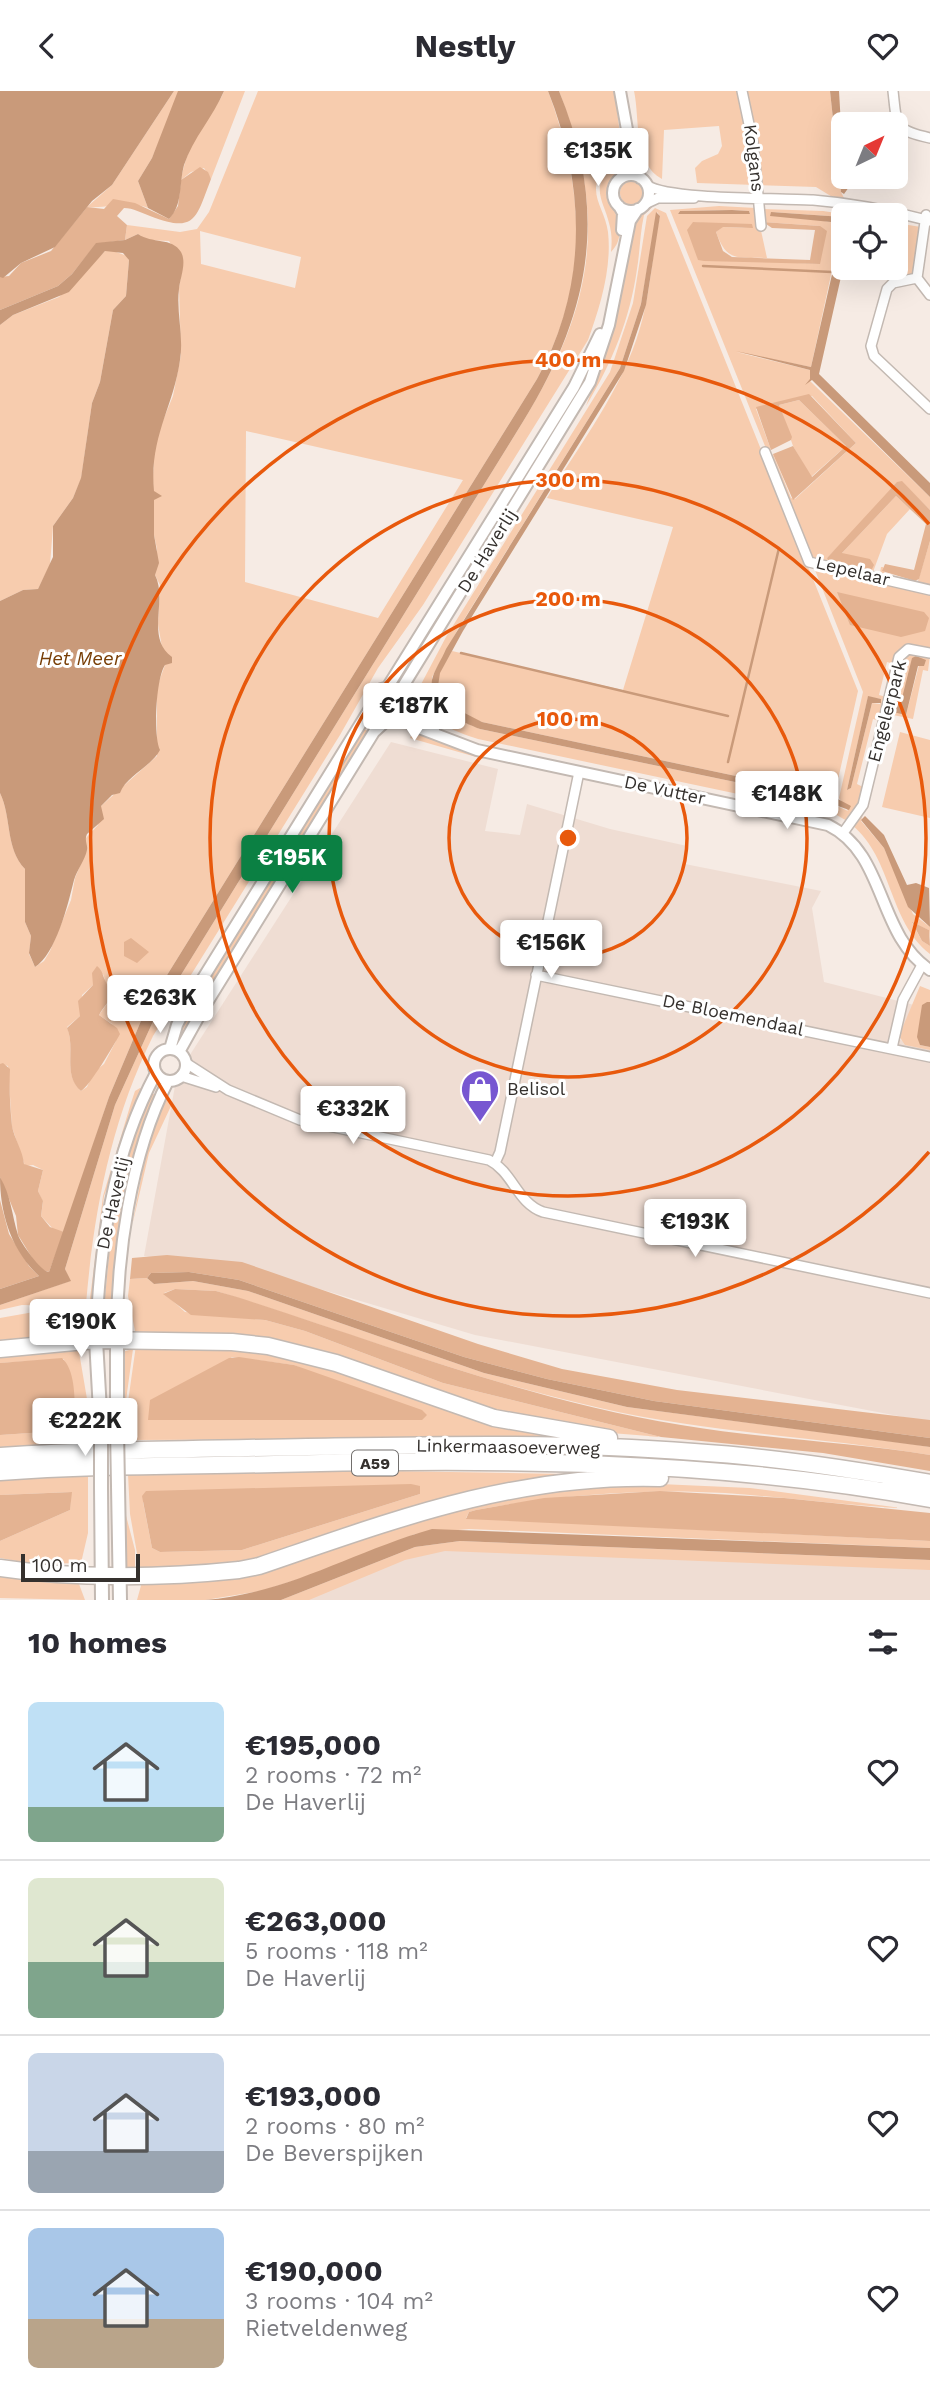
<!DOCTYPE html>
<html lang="en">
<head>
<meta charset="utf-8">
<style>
  body { margin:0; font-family:"Work Sans",sans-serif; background:#f2f2f3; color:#2b2b33; height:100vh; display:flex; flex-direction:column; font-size:26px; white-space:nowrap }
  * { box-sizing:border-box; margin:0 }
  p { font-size:23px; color:#7c7c81 }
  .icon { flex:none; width:38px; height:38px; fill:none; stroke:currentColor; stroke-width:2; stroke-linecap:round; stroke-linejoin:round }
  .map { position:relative; height:1509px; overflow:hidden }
  .sheet { display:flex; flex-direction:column; background:#fff; flex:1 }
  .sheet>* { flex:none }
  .needle { width:46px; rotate:43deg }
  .buttons { position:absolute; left:831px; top:21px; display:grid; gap:14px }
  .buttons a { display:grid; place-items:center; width:77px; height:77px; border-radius:10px; background:#fff; box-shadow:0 7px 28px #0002; font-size:35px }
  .scale { position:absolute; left:21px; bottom:18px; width:119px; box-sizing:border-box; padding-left:7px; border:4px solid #35312e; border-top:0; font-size:19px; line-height:24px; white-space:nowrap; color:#35312e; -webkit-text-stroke:5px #fff; paint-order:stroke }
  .price { position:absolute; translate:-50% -60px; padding:0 16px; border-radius:7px; background:#fff; color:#222; font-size:23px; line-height:46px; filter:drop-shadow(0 2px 4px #0008) }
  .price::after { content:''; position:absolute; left:50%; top:42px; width:21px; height:16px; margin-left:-10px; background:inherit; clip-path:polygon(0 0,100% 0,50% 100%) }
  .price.on { background:#0b8043; color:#fff }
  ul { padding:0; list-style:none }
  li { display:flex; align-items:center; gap:21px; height:175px; padding:0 28px }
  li+li { border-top:2px solid #e1e1e2 }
  li span { display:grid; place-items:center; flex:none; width:196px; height:140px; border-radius:10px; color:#555 }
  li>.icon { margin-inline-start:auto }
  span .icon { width:84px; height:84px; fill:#fffc; stroke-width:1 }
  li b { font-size:30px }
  h2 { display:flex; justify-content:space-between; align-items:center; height:84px; padding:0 28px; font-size:30px }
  header { display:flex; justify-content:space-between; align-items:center; height:91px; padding:0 28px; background:#fff; font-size:32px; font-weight:700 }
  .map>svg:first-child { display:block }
</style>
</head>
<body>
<header><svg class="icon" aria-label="back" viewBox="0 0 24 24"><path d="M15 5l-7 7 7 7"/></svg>Nestly<svg class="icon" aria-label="heart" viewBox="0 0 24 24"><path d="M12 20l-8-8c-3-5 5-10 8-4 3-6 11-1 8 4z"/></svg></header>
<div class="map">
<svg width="930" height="1509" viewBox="0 0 930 1509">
  <rect width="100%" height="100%" fill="#f6ebe4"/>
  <path fill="#efddd3" d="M391,651L498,678L485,740L520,744L527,713L610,738L687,755L685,773L821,800L812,817L824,891L914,914L898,948L930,959V1331L475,1244L239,1174L144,1165L177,984Z
    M437,1455L930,1474V1509H296Z"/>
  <path fill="#f7ccae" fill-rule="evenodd" d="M174,0H178L179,4L152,67L138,90L148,117C128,109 108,118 87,116L112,94Z
    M224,0H245L211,88L204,77L191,81L181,89C184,70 192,50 202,34C209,22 219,14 224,0Z
    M258,0H548C585,100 590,192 537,288L146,918L109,1006L64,1141L55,1140L41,1125L43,1111L38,1100L43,1079L33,1074L25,1075L12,1036L8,975L0,973V702C12,727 5,756 25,778V831L31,845L29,863L35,876L44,870L50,860L71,809L75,787L87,758L85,748L98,734L101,715L157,665V596L165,574L158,533L160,494L155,484L157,458L154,444L153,385L155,349L173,305L181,264L179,197L183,173L169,150L146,149L138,143L125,149L127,134L180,141L197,138L209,121ZM200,140L301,166L295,197L201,173ZM246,340L463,389L378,527L245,491ZM103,883L111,907L99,924L112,933L116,950L104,973L93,982L87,996L81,1000C62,982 76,958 67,936L80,925L82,904L93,894L94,887Z
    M559,0H615L623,71L603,79C586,103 605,117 608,141C612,177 600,216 588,249L423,514L378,577L340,644L153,945C111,1030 94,1119 86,1213L84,1216L22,1214L0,1219V1214L70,1190L65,1178L115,1014L155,926L524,329C594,214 608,127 559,0Z
    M634,0H830L841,101L845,109L834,107L816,96L697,92L695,77L702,70L718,63L722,55L719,35L664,39L662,88C633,73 640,27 634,0Z
    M623,74L610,100C611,120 630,142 611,161C612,151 612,142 609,132C604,111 591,98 609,78Z
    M620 102a12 12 0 1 1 24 0a12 12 0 1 1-24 0Z
    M659,110L644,124C640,142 640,160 637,178C630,228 612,272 586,315L597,285L632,130Z
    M719,115L756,117L767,167C738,166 727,172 716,141L722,136L752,137L693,131L698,168L820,173V135L763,131L762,118L823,120L850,124L843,126L771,121L842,133L811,276L736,261L810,279V290L930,406V419L902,391L827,467L828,470L869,480L841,463L896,405L910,418L887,443L873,481L815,469L810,465L771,366L773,363L791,407L795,408L856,352L812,305L756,318L771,359L767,360L670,119ZM732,119L749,120L750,123H678L680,120Z
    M655,117L666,122L858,600L834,706L482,631C466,626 437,612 437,591C438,581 447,569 452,560L623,599L673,436L547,407C580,353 622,299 640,237C651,200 652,162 660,125L657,121L641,213L620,277L458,538L432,586V594L457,628L480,638L822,709L833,713L828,722L478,648C455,641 420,627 418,599L446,546L610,281L633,212L647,125Z
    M896,132L921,136L912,183L895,189L844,177H896Z
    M111,159L127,165L129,169L126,205L113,219L100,291L92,312L81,388L73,407L53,435L50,474L38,498L23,499L0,510V234L13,224L59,206L105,160Z
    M579,295L581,296L404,586L399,582Z
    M799,309L846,355L811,386L793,355L779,314Z
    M930,450V496L880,482L881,476H883L885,483L918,490Z
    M813,474L930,501V558L908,554L897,562L894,573L887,571L879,604L886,606L880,630L873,628L857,693L863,696L859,713L847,730L835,723L837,715L848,720L839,707L863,601ZM868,606L881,608L880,613L872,612L851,697L847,699Z
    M909,561L930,564L928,580L923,579L913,628L888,623L892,607L899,609L907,576L900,574ZM916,565L919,574L906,624L896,612H901Z
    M363,637L369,641L205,903L180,954L177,955L175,952L186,919Z
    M414,638L482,665L483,668L410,647Z
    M900,641L930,649V727L882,716Z
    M863,723L861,730L884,757L913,823L930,836V846L929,839L912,832L922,850L930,855V863C888,830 893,768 852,734Z
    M920,895L930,899V911H927L920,954L930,956V959L905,954L899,945Z
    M140,997L145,999L104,1105L91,1215H89L103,1105L131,1012L135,1000Z
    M149,1001L158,1005L150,1021L113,1216H104L111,1143L128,1056Z
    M162,1006L170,1011L171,1015L149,1062L132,1135L142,1082L140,1075Z
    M147,1187L154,1193L193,1190L248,1200L484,1282L627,1316L911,1353L930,1356V1364C820,1346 709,1342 600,1317C469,1288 344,1240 216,1200L175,1198L164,1202L185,1221L265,1229L305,1240L443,1292L661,1346L611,1342L489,1319L288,1251L234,1243H145L135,1240L128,1205L130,1188Z
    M45,1219L82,1221L78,1242L0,1249V1227Z
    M136,1254L245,1255L589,1347L128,1349V1311ZM232,1266L294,1274L422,1329H148Z
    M78,1255L87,1308L88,1351L0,1356V1344L74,1339L64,1268L0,1272V1260Z
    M133,1258L124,1324H122V1261Z
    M331,1379L622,1384L576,1387L254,1473L140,1479L130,1423L128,1383ZM420,1403L242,1459L160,1461L152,1457L143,1411Z
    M88,1384V1442L81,1472L33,1473L0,1467V1450L70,1419L71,1401L0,1404V1389Z
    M637,1392L750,1397L901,1417C842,1414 784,1406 725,1402C642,1397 558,1404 476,1419L469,1421L466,1427L930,1450V1457L469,1438L415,1443L327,1479L261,1500L205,1509H137L142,1491L216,1489L442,1419L542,1400Z
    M123,1413L135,1459V1480L124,1478Z
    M460,1450L930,1469V1479L445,1460L405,1469L309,1509H281L415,1456Z
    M0,1486L79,1493L85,1509L0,1507Z"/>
  <path fill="#e4b392" d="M200,76L208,81L211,88C196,127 196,143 150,125C142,122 133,117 124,117L117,125L127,134L125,149L96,153L72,183L58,195L0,219V186L9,185L21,172L51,160L87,116L104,118L113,108L135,112L169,128L178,115L181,89Z
    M693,131L752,133L753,137L723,136L716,141L723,160L732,166L810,169L815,139L772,137L763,131L820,135L827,140L820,173L704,170L698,169L687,139Z
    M809,303L856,352L793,409L773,363L793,355L812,386L846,355L799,309L779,314L792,346L791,349L771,359L756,316Z
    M902,390L930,419V450L919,488L915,490L882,480L885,473L914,479L926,433L896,405L842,462L870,468L874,474L871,480L828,470L827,467L897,391Z
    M837,501L924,521L929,527L925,540L901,546L850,534Z
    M912,831L929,839L930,855L922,850Z
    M131,847L149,861L137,872L124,865V851Z
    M97,875C103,880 102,883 105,889C116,911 108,907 99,924L117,937L120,943C114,954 89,996 81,1000C62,984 76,957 67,937L80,925L78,910L93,894L92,882Z
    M3,972L10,978C9,997 10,1015 12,1035C14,1047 23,1060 24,1073L43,1079L38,1100L43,1110L41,1125L50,1136L64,1141L49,1181L39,1178L18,1144L16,1125L0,1086V973Z
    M0,1109L9,1143L29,1175L39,1185L0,1198Z
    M167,1164L242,1171L478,1253L562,1278L677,1299L930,1329V1347L654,1310L547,1288L464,1266L239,1189L189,1181L151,1182L147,1187L130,1188L132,1167Z
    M175,1198L216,1200L237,1206C384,1253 528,1309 681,1334C764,1348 848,1351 930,1364V1380L823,1362L661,1346L443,1292L305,1240L265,1229L191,1224L163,1203Z
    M239,1266L294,1274L422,1319L427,1324L422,1329H148L150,1309L229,1267Z
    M62,1267C78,1282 74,1318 75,1339L0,1344V1272Z
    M411,1393L420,1395V1403L242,1459L160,1461L152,1457L142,1405L146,1400Z
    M660,1400L784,1407L930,1422V1450L466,1428L469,1421L476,1419L544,1407Z
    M72,1401L70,1419L0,1450V1404Z"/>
  <path fill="#c99a7a" d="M0,0H174L112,94L92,110L55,156L21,172L3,187L0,186Z
    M178,0H224C213,26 193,47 184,74C179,92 183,114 169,128L148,117L138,90L152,67Z
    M548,0H559C609,121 591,220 524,329L155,926L115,1014L65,1178L71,1190L0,1214V1198L39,1185C11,1159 0,1122 0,1086C11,1104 12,1125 18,1144C21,1152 41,1181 49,1181L109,1006L146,918L537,288C588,196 586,96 548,0Z
    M830,0H839L844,86H848L849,96L844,103L841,101Z
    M732,119L749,120L750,123H678L680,120Z
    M656,121L660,125L646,214L624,280L463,540L440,582L438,595L451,615L482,631L834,706L851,715L849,719L822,709L480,638C461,631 428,615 432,589C434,579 442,568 446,558L620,277L641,213Z
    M771,121L843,126V177L819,283L930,392V406L812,289L805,294L758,310L805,294L810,288V279L736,260L811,276L843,135L841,132L770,125Z
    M138,143C152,153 172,146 181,161C187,172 180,187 179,198C176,221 184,245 180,269C173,318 149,346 154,400L162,405L154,409V444L159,472L155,484C168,509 145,547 172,566V572L165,574C156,587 153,645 160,659C150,677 126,685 120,702L112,704L101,715L104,728L87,743C84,750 88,753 87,759C85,769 77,779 74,789C68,813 56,863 35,876L29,862L31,845L25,831V778C5,757 12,727 0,702V510L23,499L38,498L53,466V435L73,407L81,387L92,312L100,291L113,219L126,205L129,169L123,162L105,160L69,201L13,224L0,234V219L58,195L72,183L96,152L125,149Z
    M916,565L926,569L924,575H918L906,624L893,621L895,612L901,611L912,567Z
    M868,605L881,608V612H872L851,697L847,699Z
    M865,725L884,744L907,794L916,792L929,797L930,836L908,816L884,757L861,729Z
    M927,911H930V956L920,954L917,946L922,914Z
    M189,1181L239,1189L464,1266L547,1288L654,1310L930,1347V1356L627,1316L484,1282L248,1200L193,1190L154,1193L147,1187L151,1182Z
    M432,1438L930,1457V1469L460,1450L415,1456L281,1509H205C287,1503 354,1460 432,1438Z"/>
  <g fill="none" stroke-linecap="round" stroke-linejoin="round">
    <path stroke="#c99a7a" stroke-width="2.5" d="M703,175L832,181
      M461,562L728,625
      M728,671L779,457"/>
    <g stroke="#c3b9b2" stroke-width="12">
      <path id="minor" d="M742,0L753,52L761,135
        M893,0C897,35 894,39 930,47
        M647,94C667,109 781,107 813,109C851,112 893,120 930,130
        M645,113L658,107H694
        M926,124L917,187L930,204
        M917,187L893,192L887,198L871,255L874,265L930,318
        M765,361L809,471L930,499
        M843,742L863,714L899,566L908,558L930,562
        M536,884L930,966
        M892,957L903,909L922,874
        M186,972L228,999L300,1029L489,1069C513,1081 517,1112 543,1121L930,1202
        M181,985L216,996
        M495,1072L500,1061L579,681"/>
    </g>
    <g stroke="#c3b9b2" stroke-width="14">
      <path id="tertiary" d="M620,0L634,77L640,87
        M613 102a18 18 0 1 1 36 0a18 18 0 1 1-36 0Z
        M621,87L626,78L623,48
        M619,115L623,122L622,139
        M387,597L574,296L600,243
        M371 613a16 16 0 1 1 32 0a16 16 0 1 1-32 0Z
        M400,605L402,597L590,291L609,234L630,130L638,118
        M402,616L434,639
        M397,624L414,635L477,659L828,734C887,763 876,843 930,879
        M170,958L177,934L192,905L371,616
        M154 974a16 16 0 1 1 32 0a16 16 0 1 1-32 0Z
        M179,961L203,918L374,641L388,628
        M96,1249C99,1157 112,1064 156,982
        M117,1251C116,1168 130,1064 168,990"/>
    </g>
    <g stroke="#c3b9b2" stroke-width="16">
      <path id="secondary" d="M96,1249L101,1338
        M117,1251V1338
        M118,1395L120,1509
        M101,1396L102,1509"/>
    </g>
    <g stroke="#c3b9b2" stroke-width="19">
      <path id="motorway" d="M0,1258L96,1249L232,1251L268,1255L336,1272L494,1327L609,1347
        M0,1365C102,1358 205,1358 307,1356C436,1354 565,1351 694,1361C773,1366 852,1378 930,1392
        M0,1381C91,1374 184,1375 275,1373C493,1368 715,1368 930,1408
        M0,1477C74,1488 164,1487 239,1479L259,1475C394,1429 514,1383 660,1387"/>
    </g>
    <use href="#minor" stroke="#fff" stroke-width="9"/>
    <use href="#tertiary" stroke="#fff" stroke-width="10"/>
    <use href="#secondary" stroke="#fff" stroke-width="12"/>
    <use href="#motorway" stroke="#fff" stroke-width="16"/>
    <g stroke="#c3b9b2" stroke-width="16" stroke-linecap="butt">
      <path id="secondary-bridge" d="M101,1338V1396
        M117,1338L118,1395"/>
    </g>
    <use href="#secondary-bridge" stroke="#fff" stroke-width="12"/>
  </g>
  <g fill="none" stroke="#e8590c" stroke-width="3.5">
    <circle cx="568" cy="747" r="119"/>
    <circle cx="568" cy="747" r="239"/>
    <circle cx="568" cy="747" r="358"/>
    <path d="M929 1061A478 478 0 1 1 929 433"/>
  </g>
  <defs>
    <g id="shop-pin" transform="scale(2.0125)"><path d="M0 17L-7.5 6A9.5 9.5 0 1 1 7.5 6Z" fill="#7757d1" stroke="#fff"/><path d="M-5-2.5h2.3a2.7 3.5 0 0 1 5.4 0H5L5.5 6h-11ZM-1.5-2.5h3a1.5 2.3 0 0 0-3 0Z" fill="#fff"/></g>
  </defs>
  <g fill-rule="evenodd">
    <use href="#shop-pin" x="480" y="998"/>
  </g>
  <g text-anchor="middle" stroke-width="6" stroke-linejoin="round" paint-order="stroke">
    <rect fill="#fff" stroke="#726f6d" stroke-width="2" x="352" y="1359.5" width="46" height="25" rx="5"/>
    <g font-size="16" font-weight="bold" fill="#35312e">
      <text x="375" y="1378">A59</text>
    </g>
    <g font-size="18" fill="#35312e" stroke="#fff">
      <text transform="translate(754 67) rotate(83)" y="6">Kolgans</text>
      <text transform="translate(487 460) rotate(-58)" y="6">De Haverlij</text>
      <text transform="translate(853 480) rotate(14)" y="6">Lepelaar</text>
      <text transform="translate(887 620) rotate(-75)" y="6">Engelerpark</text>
      <text transform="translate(665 699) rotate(12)" y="6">De Vutter</text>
      <text transform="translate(733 924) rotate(12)" y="6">De Bloemendaal</text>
      <text transform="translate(113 1112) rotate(-77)" y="6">De Haverlij</text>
      <text transform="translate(508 1356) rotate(1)" y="6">Linkermaasoeverweg</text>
    </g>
    <g font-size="18" fill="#35312e" stroke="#fff" text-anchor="start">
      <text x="507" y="1004">Belisol</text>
    </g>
    <g font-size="19" font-style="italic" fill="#783e06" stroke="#fff">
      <text x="80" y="574">Het Meer</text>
    </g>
  </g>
  <circle cx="568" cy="747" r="10" fill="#e8590c" stroke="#fff" stroke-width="3.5"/>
  <g font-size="21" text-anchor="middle" font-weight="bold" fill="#e8590c" stroke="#fff" stroke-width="6" stroke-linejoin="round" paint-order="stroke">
    <text x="568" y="276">400 m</text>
    <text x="568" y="396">300 m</text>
    <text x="568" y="515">200 m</text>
    <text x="568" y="635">100 m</text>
  </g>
</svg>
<div class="buttons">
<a><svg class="needle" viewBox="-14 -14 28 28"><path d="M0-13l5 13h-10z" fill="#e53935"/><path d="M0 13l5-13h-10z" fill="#7c7c81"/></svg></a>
<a><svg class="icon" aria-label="locate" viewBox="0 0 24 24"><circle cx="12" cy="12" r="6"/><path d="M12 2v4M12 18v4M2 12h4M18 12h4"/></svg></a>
</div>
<div class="scale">100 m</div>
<b class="price" style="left:598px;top:97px">€135K</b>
<b class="price" style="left:414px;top:652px">€187K</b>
<b class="price" style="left:787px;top:740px">€148K</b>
<b class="price on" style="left:292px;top:804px">€195K</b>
<b class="price" style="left:551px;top:889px">€156K</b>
<b class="price" style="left:160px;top:944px">€263K</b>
<b class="price" style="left:353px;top:1055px">€332K</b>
<b class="price" style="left:695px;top:1168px">€193K</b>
<b class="price" style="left:81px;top:1268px">€190K</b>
<b class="price" style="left:85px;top:1367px">€222K</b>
</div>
<section class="sheet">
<h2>10 homes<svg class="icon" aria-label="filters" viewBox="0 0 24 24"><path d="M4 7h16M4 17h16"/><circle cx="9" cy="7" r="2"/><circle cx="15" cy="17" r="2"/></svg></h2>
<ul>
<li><span style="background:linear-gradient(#bfe0f5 75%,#7fa58c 0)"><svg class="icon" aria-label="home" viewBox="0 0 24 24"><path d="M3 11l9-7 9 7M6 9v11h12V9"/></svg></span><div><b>€195,000</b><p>2 rooms · 72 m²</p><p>De Haverlij</p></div><svg class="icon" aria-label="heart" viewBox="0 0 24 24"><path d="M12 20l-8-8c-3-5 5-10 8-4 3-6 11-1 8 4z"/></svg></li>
<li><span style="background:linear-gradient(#dfe7d0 60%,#7fa58c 0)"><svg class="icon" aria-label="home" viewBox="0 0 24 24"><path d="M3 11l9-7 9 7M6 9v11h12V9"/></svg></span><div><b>€263,000</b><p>5 rooms · 118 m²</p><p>De Haverlij</p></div><svg class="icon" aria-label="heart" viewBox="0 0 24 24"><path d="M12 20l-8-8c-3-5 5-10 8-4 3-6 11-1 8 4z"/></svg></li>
<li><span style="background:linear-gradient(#c9d6e8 70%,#9aa5b1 0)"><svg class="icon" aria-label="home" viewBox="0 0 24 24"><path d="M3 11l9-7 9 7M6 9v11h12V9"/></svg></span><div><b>€193,000</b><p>2 rooms · 80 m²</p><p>De Beverspijken</p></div><svg class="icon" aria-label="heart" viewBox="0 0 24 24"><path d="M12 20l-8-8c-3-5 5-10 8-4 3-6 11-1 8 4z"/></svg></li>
<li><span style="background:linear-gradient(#a9c7e8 65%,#b9a48a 0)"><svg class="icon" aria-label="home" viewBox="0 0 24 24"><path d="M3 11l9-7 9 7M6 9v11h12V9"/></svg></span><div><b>€190,000</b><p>3 rooms · 104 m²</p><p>Rietveldenweg</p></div><svg class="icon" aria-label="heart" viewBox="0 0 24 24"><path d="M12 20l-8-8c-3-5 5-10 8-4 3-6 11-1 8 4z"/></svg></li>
</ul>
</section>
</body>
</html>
